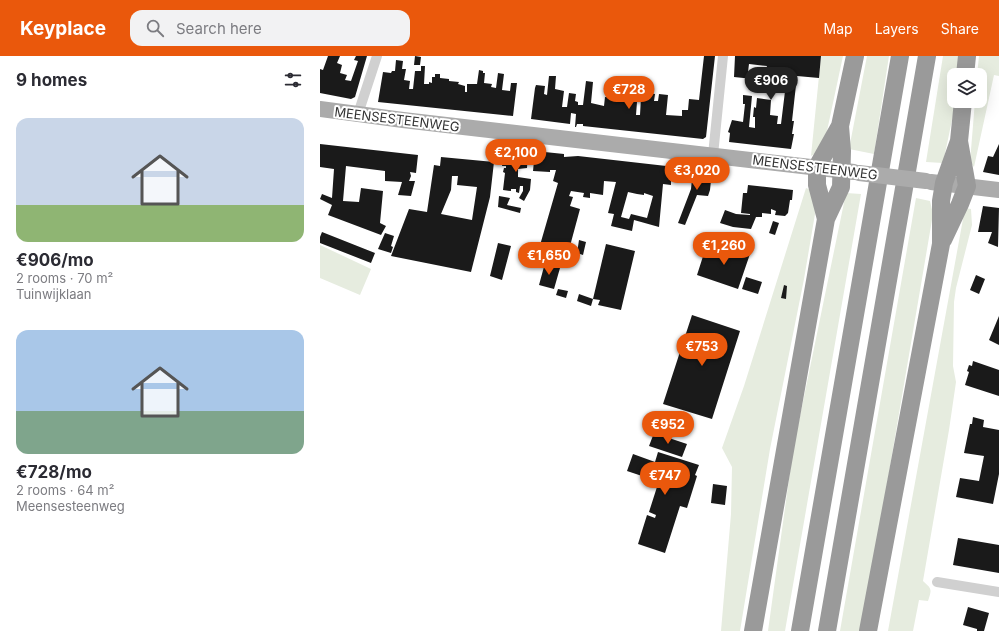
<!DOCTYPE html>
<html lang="en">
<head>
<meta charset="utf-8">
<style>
  body { margin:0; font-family:Inter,sans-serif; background:#f2f2f3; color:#2b2b33; height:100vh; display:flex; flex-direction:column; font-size:15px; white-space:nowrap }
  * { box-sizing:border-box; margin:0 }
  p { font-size:13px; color:#7c7c81 }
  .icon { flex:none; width:22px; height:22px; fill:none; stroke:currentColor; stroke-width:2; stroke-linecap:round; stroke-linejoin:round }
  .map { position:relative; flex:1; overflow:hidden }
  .details { display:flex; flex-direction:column; background:#fff; width:320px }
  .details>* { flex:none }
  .fabs { position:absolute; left:627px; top:12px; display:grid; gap:8px }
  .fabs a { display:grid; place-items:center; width:40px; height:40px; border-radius:8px; background:#fff; box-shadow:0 4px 16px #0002; font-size:20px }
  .price { position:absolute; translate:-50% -34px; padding:0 9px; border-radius:14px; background:#ea580c; color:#fff; font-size:13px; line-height:26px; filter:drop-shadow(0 1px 2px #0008) }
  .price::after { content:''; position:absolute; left:50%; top:24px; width:12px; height:9px; margin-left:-6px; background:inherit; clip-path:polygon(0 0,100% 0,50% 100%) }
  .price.current { background:#222; color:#fff }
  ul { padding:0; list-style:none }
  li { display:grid; align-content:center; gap:8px; height:212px; padding:0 16px }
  li span { display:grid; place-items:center; height:124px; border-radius:12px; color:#555 }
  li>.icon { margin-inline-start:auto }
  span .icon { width:72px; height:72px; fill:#fffc; stroke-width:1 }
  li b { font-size:17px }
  h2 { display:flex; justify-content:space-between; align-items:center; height:48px; padding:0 16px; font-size:17px }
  header { display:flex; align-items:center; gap:24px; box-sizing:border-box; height:56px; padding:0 20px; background:#ea580c; color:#fff }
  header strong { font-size:19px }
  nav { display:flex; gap:22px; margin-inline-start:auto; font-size:14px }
  .search { width:280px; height:36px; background:#f2f2f3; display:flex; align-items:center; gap:10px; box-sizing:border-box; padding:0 14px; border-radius:12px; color:#7c7c81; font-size:15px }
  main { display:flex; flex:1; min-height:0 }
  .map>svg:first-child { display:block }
</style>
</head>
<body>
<header>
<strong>Keyplace</strong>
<div class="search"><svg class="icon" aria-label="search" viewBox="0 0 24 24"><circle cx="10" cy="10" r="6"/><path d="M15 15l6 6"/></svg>Search here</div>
<nav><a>Map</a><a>Layers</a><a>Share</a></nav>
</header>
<main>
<section class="details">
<h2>9 homes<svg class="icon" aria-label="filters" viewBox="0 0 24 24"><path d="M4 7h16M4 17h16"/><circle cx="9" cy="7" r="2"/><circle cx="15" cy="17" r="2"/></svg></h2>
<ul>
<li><span style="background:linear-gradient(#c9d6e8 70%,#8fb573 0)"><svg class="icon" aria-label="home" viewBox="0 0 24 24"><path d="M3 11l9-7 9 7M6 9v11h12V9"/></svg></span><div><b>€906/mo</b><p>2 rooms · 70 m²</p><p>Tuinwijklaan</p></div></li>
<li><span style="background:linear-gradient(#a9c7e8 65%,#7fa58c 0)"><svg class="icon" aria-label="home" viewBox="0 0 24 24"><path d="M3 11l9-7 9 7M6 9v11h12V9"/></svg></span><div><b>€728/mo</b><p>2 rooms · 64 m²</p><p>Meensesteenweg</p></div></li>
</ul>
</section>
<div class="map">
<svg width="679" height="575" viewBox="0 0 679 575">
  <rect width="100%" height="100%" fill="#fff"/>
  <path fill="#e6ecdf" d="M501,0H523L504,89L498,96L491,100Z
    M547,0H569L554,98L529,93Z
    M623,0H640L638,19H634V45H636L623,107L606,106Z
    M659,0H679V20L674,19L654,111L650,106L655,45H660V19H657Z
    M486,132L491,134L494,139L495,158L484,223L450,393L420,575H401L411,458L412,411L402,392L424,330Z
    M526,137L541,138L465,575H448L473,394Z
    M596,142L610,145L613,158L542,575H520Z
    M645,152L651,153L652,169L636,232L634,246L633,310L636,326L629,374L603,525C612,533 612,533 608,545L599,544L593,575H568Z
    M0,189L51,213L40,239L0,222Z"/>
  <path fill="#1a1a1a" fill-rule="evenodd" d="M8,0H20L17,7L22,9L20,17L27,19L25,24L31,25L38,5L34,4L36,0H47L35,41L31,43L0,37V13L3,14Z
    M95,0L101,1L100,9H94Z
    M384,0H395L386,81L383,83L263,70V68H257L256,71H255L256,58L251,57L250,68L211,63L215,32L216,29L225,30L224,38L227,39L229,20H236L235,33L244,35L242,51H247L249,37L256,38L255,45L258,46V49H263L266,25L273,26L271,47L284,50L285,41L294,42V44L300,45L301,43H306L308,26H313L311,45L317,46L316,59H320L321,41L328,42V37L335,38L334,45H338L339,38L348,39L346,59L362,60V54H368L369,43L379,44Z
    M415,0H501L499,22L477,20L472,65H474L472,78H474L471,93L409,86L410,77L408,76L412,64L423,66L425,48H423V39L432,40L429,71L435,72V61H433L434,51L436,52L437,42L451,44L450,59L458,60L457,68H461L467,19V16L446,13L447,10L429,8L428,16H434L433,23L414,21Z
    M76,4L83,5L82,13H86L84,24L90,25L89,33H93L95,15H101V10H105L104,28H109V26L112,27V21H115V18H120V22L129,23V25L139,26L138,28L145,30V36H147V28H157L159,14L163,15V17H165L164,27L172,28L171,31L176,32L178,17L184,18L182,34L190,35L191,27H197L193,60L58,46L63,16L71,17L72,15H75Z
    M449,16L464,17L463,24L448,22Z
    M296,25L306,26L305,32L295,31Z
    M0,88L98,99L96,117L90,116L91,120L89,125H95L91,140L78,139L82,126L65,125V115L26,110L23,145L39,146L41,132L63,135L60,167L66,170L61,179L8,159L12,149L0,143L2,138L12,142L14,113L0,111Z
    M679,88V119L663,116L668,100L673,101Z
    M196,93L208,94L207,112L198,113V121L211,123L210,134L204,145L199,142L203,135V130H200L199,137L196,136V133H191V135L183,134L185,117L183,116L184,112H186V110H182L184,98L195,99Z
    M215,95L244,98V101L258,100L364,112L362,124L351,123V129L343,128L339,171L314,164L312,175L291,170L294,158L288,157L296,126L284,125L283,139L270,137V142L263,141L264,137L251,135L249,140L253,141L250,150L260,153L250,190L237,187L234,197L236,198L233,208L216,203L238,127L233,125L236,114H230V116L213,115ZM308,136L317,138L324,139V137L333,140L327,162L311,158L309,163L301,161Z
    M121,101L174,106L170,141L151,216L71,200L89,153L107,156L114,109L120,110ZM132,120H138L137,129L157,131L152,164L121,158L131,134Z
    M373,113L392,115L390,134L388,140L377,139L365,169L358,167L371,133Z
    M428,129L473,134L472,144H470L468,157L465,160L455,159L456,155L451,153V158L442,157V161H436L431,173L413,171L400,167L405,154L416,158L430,159V158L421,157L423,137H427Z
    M179,140L190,142L187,149L201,152L200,157L178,151Z
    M663,150L679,152L678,191L668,187L672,176H658Z
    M453,165L459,167L455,179L449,177Z
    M2,176L55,197L51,207L0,187V181Z
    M65,177L74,180L71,190L73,191L71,197L58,193Z
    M259,184L266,186L263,199L257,197Z
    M178,187L191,190L182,224L170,220Z
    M286,188L315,195L301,254L278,249L280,244L273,243Z
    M386,191L402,197L404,192L431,195L418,233L377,219Z
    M225,207L240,212L234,233L219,229Z
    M656,219L665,223L659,238L650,234Z
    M426,221L442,226L438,238L422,233Z
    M464,229L467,230L466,243L461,242Z
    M238,233L248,235L246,242L236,239Z
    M259,238L273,243L271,250L257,245Z
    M372,259L420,275L392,363L343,348Z
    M679,260V289L669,284Z
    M653,305L679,314V340L645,329L649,316L647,315L649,309L652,310Z
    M653,361L664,364L663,371L679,374V418L673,448L636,441L640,422L659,425L664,400L644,397L650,368H652Z
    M334,377L367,388L362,401L329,390Z
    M338,396L379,409L375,419L377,420L367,452L360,450L345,497L318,488L327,459L335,462L336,459L329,456L344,409L336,407L331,423L307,415L313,398L335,406Z
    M393,428L407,430L405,449L391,447Z
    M638,482L679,489V517L633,509Z
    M648,551L669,557L664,575H657V573L643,569Z"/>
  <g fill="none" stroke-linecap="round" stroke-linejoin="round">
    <path stroke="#d0d0d0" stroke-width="10" d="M38,58L57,0
      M393,99L403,0
      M617,526L679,536"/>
    <path stroke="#ababab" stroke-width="16" d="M0,53L83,64L534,116
      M611,126L679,134"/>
    <path stroke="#9a9a9a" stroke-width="18" d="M645,19L647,0
      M506,163L497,129V111L520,70L535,0
      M623,184L640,148L647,130L639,85L643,45
      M433,575L506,163L521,131L522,95L520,70
      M480,575L580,0
      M507,575L607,0
      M548,575L621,188V145L624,127L639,85"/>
    <path stroke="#ababab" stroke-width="16" d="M539,117L606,125"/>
  </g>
  <g text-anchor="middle" stroke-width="4" stroke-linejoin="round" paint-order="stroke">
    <g font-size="13" fill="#333" stroke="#fff">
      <text transform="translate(77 63) rotate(7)" y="5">MEENSESTEENWEG</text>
      <text transform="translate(495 111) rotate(7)" y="5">MEENSESTEENWEG</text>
    </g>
  </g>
</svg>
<div class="fabs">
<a><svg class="icon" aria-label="layers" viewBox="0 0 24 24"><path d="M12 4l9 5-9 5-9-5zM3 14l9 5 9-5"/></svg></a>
</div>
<b class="price current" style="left:451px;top:45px">€906</b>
<b class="price" style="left:309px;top:54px">€728</b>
<b class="price" style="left:196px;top:117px">€2,100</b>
<b class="price" style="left:377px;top:135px">€3,020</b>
<b class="price" style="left:404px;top:210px">€1,260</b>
<b class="price" style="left:229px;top:220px">€1,650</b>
<b class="price" style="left:382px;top:311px">€753</b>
<b class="price" style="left:348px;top:389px">€952</b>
<b class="price" style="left:345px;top:440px">€747</b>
</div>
</main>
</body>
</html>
